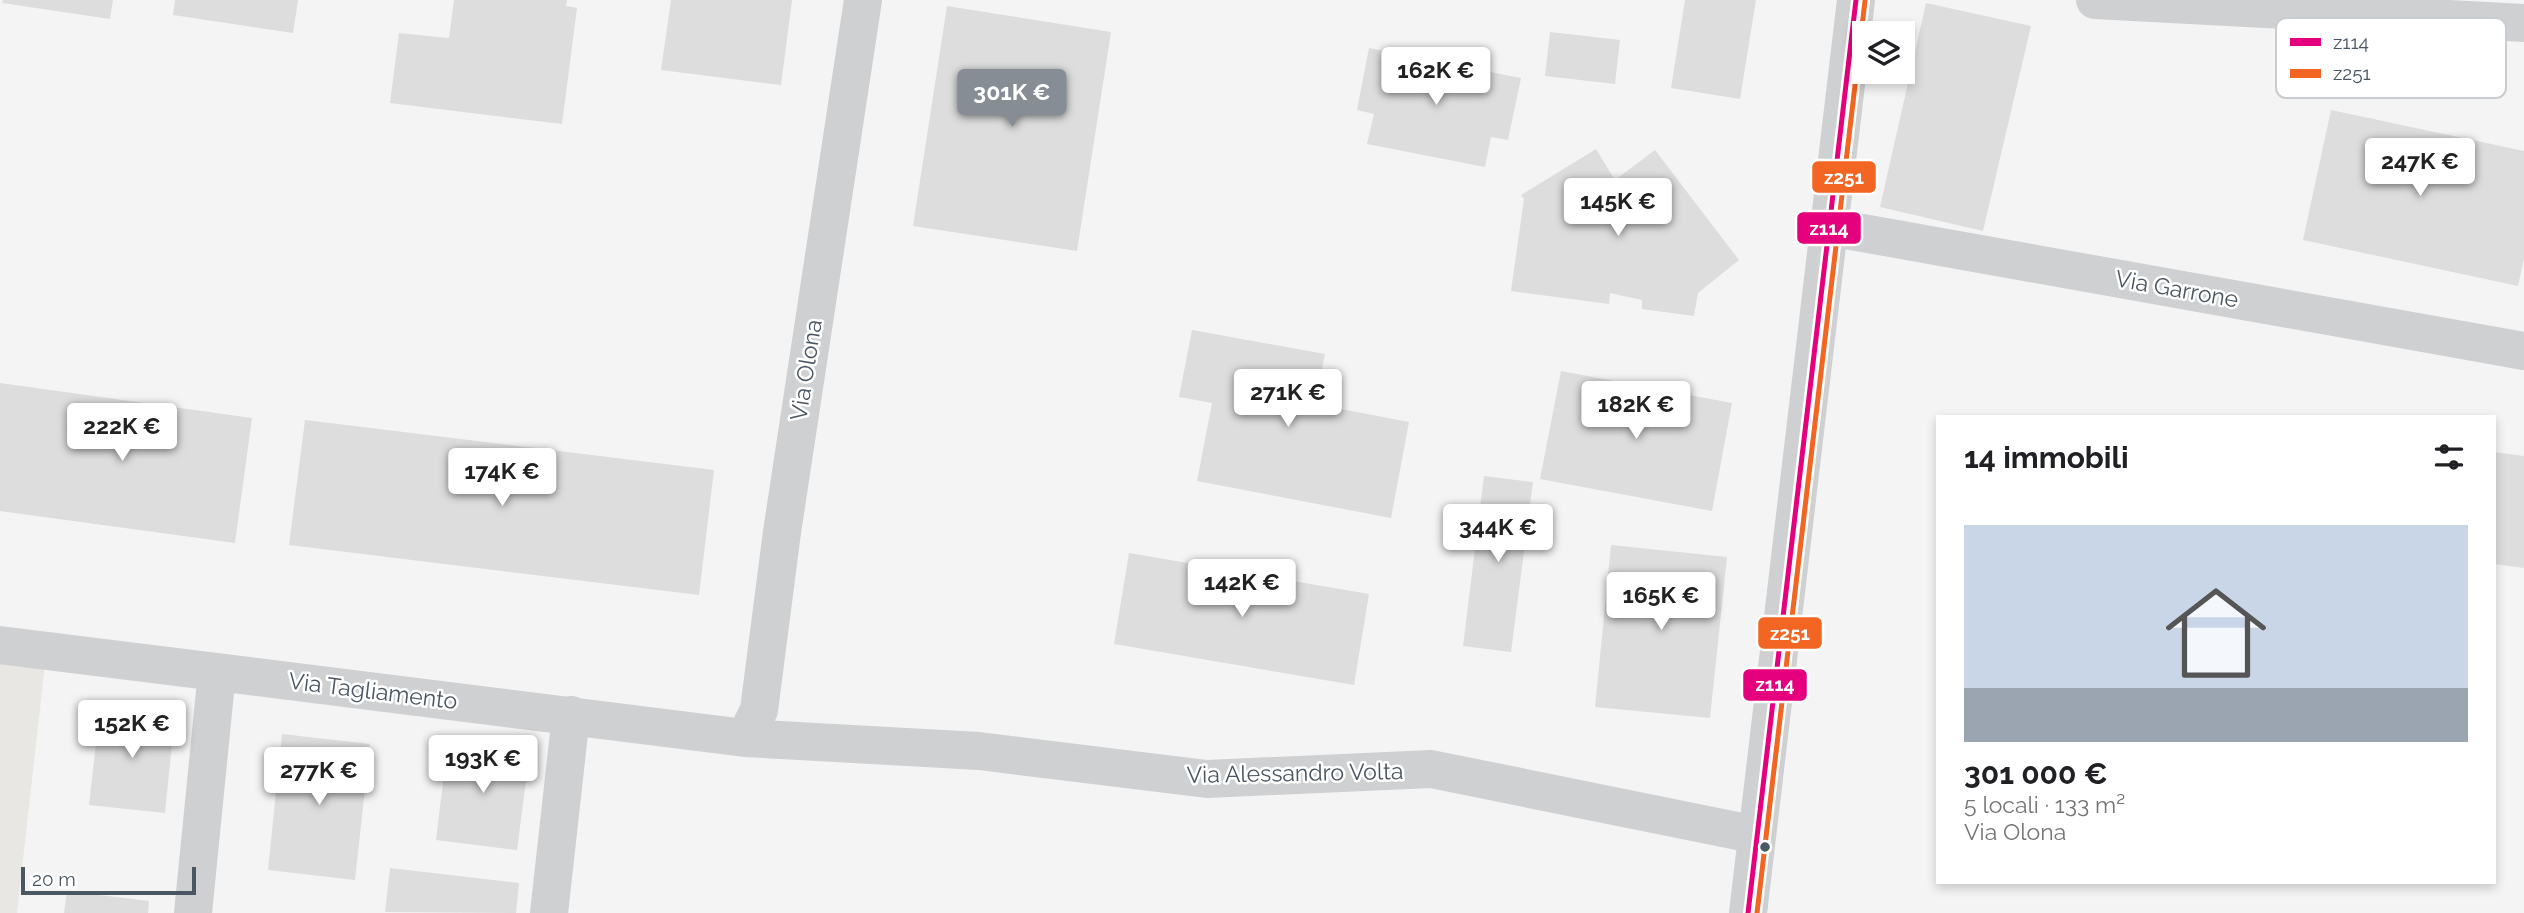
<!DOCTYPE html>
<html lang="it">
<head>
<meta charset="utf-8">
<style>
  body { margin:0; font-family:Raleway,sans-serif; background:#f2f2f2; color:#202124; height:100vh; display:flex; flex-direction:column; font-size:26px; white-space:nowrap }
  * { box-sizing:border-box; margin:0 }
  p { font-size:23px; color:#757577 }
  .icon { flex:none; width:38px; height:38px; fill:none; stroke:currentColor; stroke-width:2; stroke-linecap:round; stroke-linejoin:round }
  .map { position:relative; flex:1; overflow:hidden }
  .sheet { position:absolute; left:1936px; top:415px; width:560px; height:469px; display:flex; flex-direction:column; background:#fff; border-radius:0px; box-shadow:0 4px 10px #0003 }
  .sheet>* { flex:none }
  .buttons { position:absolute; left:1852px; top:21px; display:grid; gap:14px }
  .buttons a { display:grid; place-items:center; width:63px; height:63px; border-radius:0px; background:#fff; box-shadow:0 4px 10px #0003; font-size:35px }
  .scale { position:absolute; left:21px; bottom:18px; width:175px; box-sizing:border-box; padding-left:7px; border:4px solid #4a5661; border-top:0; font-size:19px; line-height:24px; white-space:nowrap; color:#4a5661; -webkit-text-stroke:5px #fff; paint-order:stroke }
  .price { position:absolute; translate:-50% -60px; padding:0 16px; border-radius:7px; background:#fff; color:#222; font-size:23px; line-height:46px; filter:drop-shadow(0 2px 4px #0008) }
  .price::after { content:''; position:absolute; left:50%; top:42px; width:21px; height:16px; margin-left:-10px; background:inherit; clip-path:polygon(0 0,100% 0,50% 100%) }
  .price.on { background:#868d94; color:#fff }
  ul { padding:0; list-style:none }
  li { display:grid; align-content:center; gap:14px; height:371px; padding:0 28px }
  li span { display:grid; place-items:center; height:217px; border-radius:0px; color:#555 }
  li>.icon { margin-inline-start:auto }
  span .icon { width:126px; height:126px; fill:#fffc; stroke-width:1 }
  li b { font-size:30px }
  h2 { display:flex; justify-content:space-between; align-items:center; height:84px; padding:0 28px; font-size:30px }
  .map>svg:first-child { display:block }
</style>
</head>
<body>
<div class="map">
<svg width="2524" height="913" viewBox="0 0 2524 913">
  <rect width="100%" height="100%" fill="#f4f4f4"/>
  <path fill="#e8e7e3" d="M0,658L45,664L17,913H0Z"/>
  <path fill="#ddddde" d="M3,0H113L110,19L2,3Z
    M175,0H298L293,33L173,15Z
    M454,0H567L566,6L577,8L562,124L390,103L399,33L449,38Z
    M671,0H792L781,85L661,70Z
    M1685,0H1756L1740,99L1671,88Z
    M1926,3L2031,26L1983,231L1880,207Z
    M947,6L1111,32L1077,251L913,226Z
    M1550,32L1620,40L1615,84L1545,76Z
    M1369,48L1521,78L1508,140L1491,137L1485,167L1367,144L1374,114L1357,110Z
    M2331,110L2524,151V259L2518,286L2303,240Z
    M1596,149L1615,180L1655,150L1739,260L1698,293L1694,316L1642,309V300L1610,293L1609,304L1511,291L1524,199L1521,195Z
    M1192,330L1325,354L1315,404L1409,422L1391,518L1197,481L1212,403L1179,397Z
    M1561,371L1732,403L1712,511L1540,479Z
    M0,383L252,418L235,543L0,511Z
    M305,420L714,470L699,595L289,545Z
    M2494,452L2524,456V568L2494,564Z
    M1484,476L1533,482L1511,652L1463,646Z
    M1611,545L1727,557L1710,718L1595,707Z
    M1129,553L1369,594L1354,685L1114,644Z
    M100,708L175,715L165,813L89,805Z
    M282,734L370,744L355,880L268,870Z
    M448,741L530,750L517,850L436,840Z
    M390,868L519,883L516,913L385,912Z
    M67,891L149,901L148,913H64Z"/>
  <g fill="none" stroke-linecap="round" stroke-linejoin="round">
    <path stroke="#ced0d2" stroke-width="38" d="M2095,0L2524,23
      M1829,227L2524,351
      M0,645L745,738L979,751L1207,779L1431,769L1757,835
      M745,738L759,710L782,532L863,0
      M193,913L217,672
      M549,913L571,715
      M1748,913L1856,0"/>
    <g stroke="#fff" stroke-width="10">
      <path id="bus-1" d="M1748,913L1856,0"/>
    </g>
    <g stroke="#fff" stroke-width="10">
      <path id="bus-2" d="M1757,913L1865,1"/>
    </g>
    <use href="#bus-1" stroke="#e5007d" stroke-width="5"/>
    <use href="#bus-2" stroke="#f26522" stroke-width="5"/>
  </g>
  <circle fill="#4a5661" stroke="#fff" stroke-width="2.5" cx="1765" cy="847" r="6"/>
  <g text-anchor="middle" stroke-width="5" stroke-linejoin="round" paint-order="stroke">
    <g font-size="23" fill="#4a5661" stroke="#fff">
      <text transform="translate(2177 289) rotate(10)" y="8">Via Garrone</text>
      <text transform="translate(806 370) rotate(-81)" y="8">Via Olona</text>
      <text transform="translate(373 691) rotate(7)" y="8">Via Tagliamento</text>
      <text transform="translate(1295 773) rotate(-1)" y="8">Via Alessandro Volta</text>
    </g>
  </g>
  <rect x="2276" y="18" width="230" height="80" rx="10" fill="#fff" stroke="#c9ccd0" stroke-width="2"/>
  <rect x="2290" y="38" width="31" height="8" fill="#e5007d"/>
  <rect x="2290" y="69" width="31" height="9" fill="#f26522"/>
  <g font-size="19" fill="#4a5661">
    <text x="2333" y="49">z114</text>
    <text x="2333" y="80">z251</text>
  </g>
  <g stroke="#fff" stroke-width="2.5">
    <rect x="1811" y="160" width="66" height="34" rx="7" fill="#f26522"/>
    <rect x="1796" y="211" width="66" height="34" rx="7" fill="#e5007d"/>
    <rect x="1757" y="616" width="66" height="34" rx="7" fill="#f26522"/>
    <rect x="1742" y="668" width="66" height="34" rx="7" fill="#e5007d"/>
  </g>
  <g font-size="19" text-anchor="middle" font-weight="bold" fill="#fff">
    <text x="1844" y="184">z251</text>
    <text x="1829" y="235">z114</text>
    <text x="1790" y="640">z251</text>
    <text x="1775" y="691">z114</text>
  </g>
</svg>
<div class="buttons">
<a><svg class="icon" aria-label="layers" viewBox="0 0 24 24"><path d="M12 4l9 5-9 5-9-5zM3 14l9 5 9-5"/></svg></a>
</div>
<div class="scale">20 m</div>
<b class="price" style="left:1436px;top:107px">162K €</b>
<b class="price on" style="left:1012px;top:129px">301K €</b>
<b class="price" style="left:2420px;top:198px">247K €</b>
<b class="price" style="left:1618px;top:238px">145K €</b>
<b class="price" style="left:1288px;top:429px">271K €</b>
<b class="price" style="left:1636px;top:441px">182K €</b>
<b class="price" style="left:122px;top:463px">222K €</b>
<b class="price" style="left:502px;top:508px">174K €</b>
<b class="price" style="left:1498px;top:564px">344K €</b>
<b class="price" style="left:1242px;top:619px">142K €</b>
<b class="price" style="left:1661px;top:632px">165K €</b>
<b class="price" style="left:132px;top:760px">152K €</b>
<b class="price" style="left:483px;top:795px">193K €</b>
<b class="price" style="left:319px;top:807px">277K €</b>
<section class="sheet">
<h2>14 immobili<svg class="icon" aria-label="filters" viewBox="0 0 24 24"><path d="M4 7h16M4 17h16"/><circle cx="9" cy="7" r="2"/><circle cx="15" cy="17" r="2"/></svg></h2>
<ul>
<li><span style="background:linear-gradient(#c9d6e8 75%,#9aa5b1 0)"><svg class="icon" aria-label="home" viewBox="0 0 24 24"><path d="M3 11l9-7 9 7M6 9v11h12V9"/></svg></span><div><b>301 000 €</b><p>5 locali · 133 m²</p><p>Via Olona</p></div></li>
</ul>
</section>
</div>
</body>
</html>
